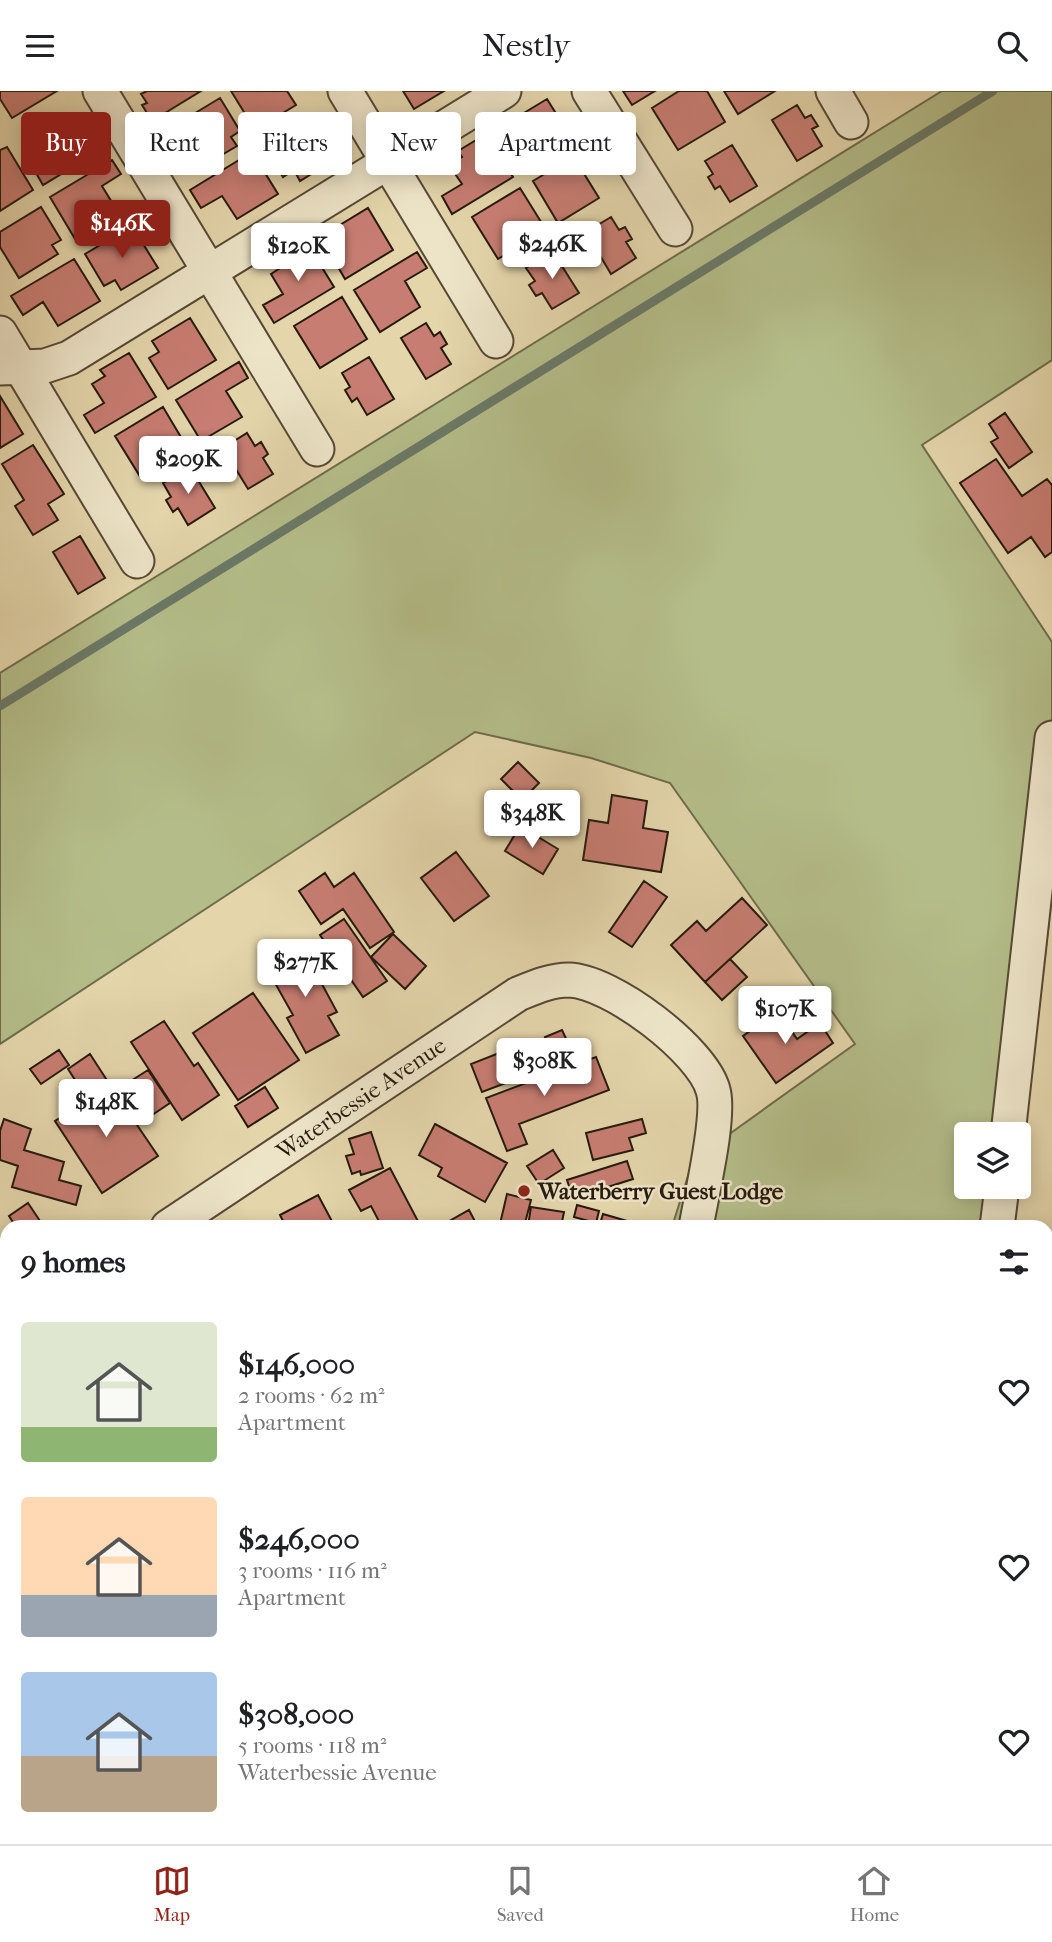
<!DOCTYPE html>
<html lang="en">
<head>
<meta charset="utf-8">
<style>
  body { margin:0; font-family:"IM FELL French Canon",serif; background:#f6f6f6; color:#202124; height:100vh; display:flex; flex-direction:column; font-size:26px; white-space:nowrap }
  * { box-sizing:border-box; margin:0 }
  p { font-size:23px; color:#757577 }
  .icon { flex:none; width:38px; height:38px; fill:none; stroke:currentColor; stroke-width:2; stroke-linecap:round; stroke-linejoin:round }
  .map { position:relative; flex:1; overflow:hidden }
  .sheet { position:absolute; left:0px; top:1129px; width:1054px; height:625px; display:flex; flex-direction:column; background:#fff; border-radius:21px 21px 0 0; box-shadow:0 4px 18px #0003 }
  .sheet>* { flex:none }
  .hud { position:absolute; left:21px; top:21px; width:700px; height:63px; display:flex; gap:14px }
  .fabs { position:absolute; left:954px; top:1031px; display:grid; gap:14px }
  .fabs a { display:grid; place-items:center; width:77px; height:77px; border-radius:7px; background:#fff; box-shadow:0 4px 18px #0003; font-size:35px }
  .price { position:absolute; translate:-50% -60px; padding:0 16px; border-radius:7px; background:#fff; color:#222; font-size:23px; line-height:46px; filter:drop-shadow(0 2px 4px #0008) }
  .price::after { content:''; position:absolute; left:50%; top:42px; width:21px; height:16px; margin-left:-10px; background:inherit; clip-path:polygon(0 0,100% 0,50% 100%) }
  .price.selected { background:#8f2418; color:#fff }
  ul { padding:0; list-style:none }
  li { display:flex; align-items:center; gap:21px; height:175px; padding:0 21px }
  li span { display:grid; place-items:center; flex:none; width:196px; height:140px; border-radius:7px; color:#555 }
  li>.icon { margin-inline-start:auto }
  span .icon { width:84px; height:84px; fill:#fffc; stroke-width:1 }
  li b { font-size:30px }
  h2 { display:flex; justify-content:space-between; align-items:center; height:84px; padding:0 21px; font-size:30px }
  .tag { padding:0 24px; border-radius:7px; background:#fff; box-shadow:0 4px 18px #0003; font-size:24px; line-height:63px }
  .tag.selected { background:#8f2418; color:#fff }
  header { display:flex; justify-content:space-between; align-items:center; height:91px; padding:0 21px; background:#fff; font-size:32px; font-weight:600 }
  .tab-bar { display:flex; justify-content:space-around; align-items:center; height:98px; border-top:2px solid #e0e0e0; background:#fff; font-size:19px; color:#757577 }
  .tab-bar a { display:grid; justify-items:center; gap:4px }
  .tab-bar .selected { color:#8f2418 }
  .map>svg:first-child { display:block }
</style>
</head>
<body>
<header><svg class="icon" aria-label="menu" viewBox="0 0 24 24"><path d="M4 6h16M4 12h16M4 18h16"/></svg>Nestly<svg class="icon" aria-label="search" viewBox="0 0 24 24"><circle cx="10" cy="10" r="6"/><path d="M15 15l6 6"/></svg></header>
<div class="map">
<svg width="1052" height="1753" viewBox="0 0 1052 1753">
  <rect width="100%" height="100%" fill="#e4d5ab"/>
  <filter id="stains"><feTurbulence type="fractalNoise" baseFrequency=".00286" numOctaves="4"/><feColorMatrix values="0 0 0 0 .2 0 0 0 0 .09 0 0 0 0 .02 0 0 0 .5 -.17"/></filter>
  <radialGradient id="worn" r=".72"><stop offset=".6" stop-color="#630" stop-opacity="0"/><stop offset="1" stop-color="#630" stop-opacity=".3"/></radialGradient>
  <path fill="#b4bd89" stroke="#6d6c4c" stroke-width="2" fill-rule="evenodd" d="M942,0H1052V269L922,354L1052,551V804L1014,1136H672L693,1069L855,953L670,692L591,667L475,641L0,953V582ZM966,1043H1018V1096H966Z
    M468,1747L613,1746V1753H468Z"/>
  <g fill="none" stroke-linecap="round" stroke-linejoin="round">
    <path stroke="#6a7967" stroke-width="9" d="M0,615L993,0"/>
  </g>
  <path fill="#c77d72" stroke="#261a0e" stroke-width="2" d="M0,0H57L12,27L0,8Z
    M147,0H201L152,30L142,14L147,12L141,3Z
    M231,0H287L296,14L255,39Z
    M403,0H444L414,18Z
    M623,0H655L632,14Z
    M679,0H707L725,31L678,59L652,17Z
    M724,0H775L738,23Z
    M220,7L240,40L231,46L237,55L198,78L172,36Z
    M547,8L573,50L525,80L506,49L516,43L509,31Z
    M797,14L805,27L811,24L818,35L812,38L822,55L797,70L772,29Z
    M65,23L91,65L43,94L25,63L34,57L27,46Z
    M312,25L337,67L300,90L294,79L283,86L264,54Z
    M486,43L513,86L452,123L442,105L462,93L449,74L462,66L458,60Z
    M596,52L605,68L583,81L599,107L558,132L533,90Z
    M732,54L757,95L730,111L720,95L715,98L708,86L713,83L705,70Z
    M7,56L33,99L0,120V59Z
    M252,61L278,103L237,128L222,105L201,117L190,99Z
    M112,69L121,83L102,95L119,123L75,148L50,106Z
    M520,97L546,139L498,168L472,126Z
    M41,116L61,149L52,154L58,163L19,187L0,156V141Z
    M368,117L393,159L345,188L327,157L337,151L330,140Z
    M611,126L619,139L625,136L632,148L626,151L636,167L611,183L586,141Z
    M132,135L158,177L121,199L115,189L104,195L85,163Z
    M307,152L334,196L274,232L263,214L283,203L271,183L283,175L279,169Z
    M417,161L427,177L405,190L420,216L380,241L354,199Z
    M553,161L579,202L552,218L542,202L536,205L529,194L535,190L526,177Z
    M74,168L100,210L58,235L43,211L23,224L11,205Z
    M342,206L367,248L320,277L294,235Z
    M190,227L216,269L168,298L149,267L159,261L152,250Z
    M426,232L434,245L440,241L447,253L441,257L451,273L426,288L401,247Z
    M129,262L156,306L95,342L84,324L104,312L92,293L105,285L100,279Z
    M369,266L394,308L367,324L357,307L352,311L345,299L350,296L342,282Z
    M239,271L248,287L226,300L242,326L201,350L176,309Z
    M0,305L23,343L0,357Z
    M163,316L188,358L141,387L115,345Z
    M1005,322L1032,361L1009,377L991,351L998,347L989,333Z
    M247,342L255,355L261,351L268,363L263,367L273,383L248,398L223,357Z
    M33,354L64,403L48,413L58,429L33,444L15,415L24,409L2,373Z
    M996,368L1022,405L1047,388L1052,394V461L1045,466L1031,446L1008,462L960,392Z
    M190,376L215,417L188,434L178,417L173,421L166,409L171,406L163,392Z
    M80,445L105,487L78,503L53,461Z
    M518,671L539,692L522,709L501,688Z
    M612,704L647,710L643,737L668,741L661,781L583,769L589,729L608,732Z
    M520,735L558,758L543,783L505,760Z
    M456,761L489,805L454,830L421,787Z
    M325,782L334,796L354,782L394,841L370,857L343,818L321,833L299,800Z
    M644,790L667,806L632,856L609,841Z
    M742,807L767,834L705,891L671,854L697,830L706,840Z
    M344,828L387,890L363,906L320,844Z
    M393,843L426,875L405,898L371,866Z
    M302,856L337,921L328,925L339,944L306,962L287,927L293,924L266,876Z
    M730,868L747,886L722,909L705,891Z
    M253,902L299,969L238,1009L193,942Z
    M778,920L797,948L820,932L833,952L776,992L743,945Z
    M164,930L194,975L198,972L219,1004L182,1029L131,951Z
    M562,939L575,967L557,975L545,946Z
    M528,951L536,971L507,982L499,962Z
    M59,959L69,974L41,993L30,978Z
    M499,962L511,990L482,1001L471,973Z
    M90,963L110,994L88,1009L68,978Z
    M596,966L609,999L519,1033L527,1053L507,1060L486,1007Z
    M148,979L170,1012L146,1028L123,995Z
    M110,994L158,1065L102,1102L55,1030Z
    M265,996L278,1017L248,1036L235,1015Z
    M4,1028L31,1038L24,1059L64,1071L59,1089L81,1095L76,1114L12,1096L18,1075L0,1069V1040Z
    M642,1028L646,1042L629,1047L633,1059L593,1069L586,1042Z
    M435,1033L507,1072L485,1111L438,1085L442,1077L419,1064Z
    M371,1041L383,1077L361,1084L360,1080L352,1083L346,1065L354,1063L349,1048Z
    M553,1059L564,1077L539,1093L527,1075Z
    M627,1070L633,1088L573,1107L567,1089Z
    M390,1077L421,1136H382L371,1115L361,1120L349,1099Z
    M507,1103L531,1109L524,1136L500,1133Z
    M318,1104L335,1136H286L280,1124Z
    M28,1112L44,1136H16L9,1125Z
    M577,1114L599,1120L596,1132L574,1126Z
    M531,1116L564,1121L561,1136L528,1135Z
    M469,1119L478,1136H448L446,1132Z
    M603,1123L634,1132L633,1136H599Z
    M1052,1299V1343H1046V1300Z
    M6,1353L7,1423L0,1428V1357Z
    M7,1527V1552L0,1543V1532Z
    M0,1591L7,1600V1612L0,1617Z
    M57,1746H73L78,1753H49Z
    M173,1746H223L229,1753H179Z
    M358,1746H380L379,1753H358Z
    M388,1746H413L415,1747L413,1753H387Z
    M671,1746H724L723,1753H670Z
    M726,1746H779L778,1753H725Z
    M781,1746H834L833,1753H780Z
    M835,1746H889L888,1753H835Z
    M890,1746H943L942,1753H889Z
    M945,1746H1013L1012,1753H944Z"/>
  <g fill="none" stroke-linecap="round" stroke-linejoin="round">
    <g stroke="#564935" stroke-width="37">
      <path id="minor" d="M100,0L317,358
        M345,0L496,250
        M589,0L675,138
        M833,0L851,31
        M0,242L137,470
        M0,277L45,275L69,267L504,0
        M1008,1043L1052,647
        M168,1136L518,903C535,896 551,889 569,889C611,890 702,959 713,999C721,1024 701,1106 696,1136
        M997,1136L1002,1096
        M0,1248L7,1243
        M1046,1433L1052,1432
        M1046,1602L1052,1615
        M0,1722L7,1716"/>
    </g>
    <use href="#minor" stroke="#ede4c8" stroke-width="33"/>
  </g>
  <circle fill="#8f2418" stroke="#ede4c8" stroke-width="2.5" cx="524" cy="1100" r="7"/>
  <g text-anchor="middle" stroke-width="5" stroke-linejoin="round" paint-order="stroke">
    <g font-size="23" fill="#261a0e" stroke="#ede4c8">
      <text transform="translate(361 1007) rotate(-34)" y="8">Waterbessie Avenue</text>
    </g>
    <g font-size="23" font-weight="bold" fill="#261a0e" stroke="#ede4c8" text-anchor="start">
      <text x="538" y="1108">Waterberry Guest Lodge</text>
    </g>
  </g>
  <rect width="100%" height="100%" filter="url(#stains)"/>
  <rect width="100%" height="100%" fill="url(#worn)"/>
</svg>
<div class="fabs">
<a><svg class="icon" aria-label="layers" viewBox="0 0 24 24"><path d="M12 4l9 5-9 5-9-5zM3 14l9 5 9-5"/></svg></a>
</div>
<b class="price selected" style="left:122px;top:169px">$146K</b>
<b class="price" style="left:552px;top:190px">$246K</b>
<b class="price" style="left:298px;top:192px">$120K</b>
<b class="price" style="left:188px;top:405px">$209K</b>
<b class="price" style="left:532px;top:759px">$348K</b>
<b class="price" style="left:305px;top:908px">$277K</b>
<b class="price" style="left:785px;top:955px">$107K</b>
<b class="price" style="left:544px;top:1007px">$308K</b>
<b class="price" style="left:106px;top:1048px">$148K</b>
<div class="hud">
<a class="tag selected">Buy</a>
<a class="tag">Rent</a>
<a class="tag">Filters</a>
<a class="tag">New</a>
<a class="tag">Apartment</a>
</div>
<section class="sheet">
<h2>9 homes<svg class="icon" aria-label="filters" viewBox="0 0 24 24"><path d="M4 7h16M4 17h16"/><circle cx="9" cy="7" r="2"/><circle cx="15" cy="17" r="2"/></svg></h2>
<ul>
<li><span style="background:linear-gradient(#dfe7d0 75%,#8fb573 0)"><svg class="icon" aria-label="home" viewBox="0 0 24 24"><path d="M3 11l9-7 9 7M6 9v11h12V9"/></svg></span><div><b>$146,000</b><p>2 rooms · 62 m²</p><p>Apartment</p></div><svg class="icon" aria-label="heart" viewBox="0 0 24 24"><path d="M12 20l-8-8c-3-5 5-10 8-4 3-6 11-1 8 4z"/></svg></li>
<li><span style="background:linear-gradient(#ffd9b3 70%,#9aa5b1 0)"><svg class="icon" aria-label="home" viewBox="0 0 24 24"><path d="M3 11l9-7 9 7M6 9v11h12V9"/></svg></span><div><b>$246,000</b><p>3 rooms · 116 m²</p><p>Apartment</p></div><svg class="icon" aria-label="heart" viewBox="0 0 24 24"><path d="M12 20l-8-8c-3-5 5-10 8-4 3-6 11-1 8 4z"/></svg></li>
<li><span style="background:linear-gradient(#a9c7e8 60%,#b9a48a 0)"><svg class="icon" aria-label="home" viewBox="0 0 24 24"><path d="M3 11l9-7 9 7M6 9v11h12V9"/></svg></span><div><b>$308,000</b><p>5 rooms · 118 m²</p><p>Waterbessie Avenue</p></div><svg class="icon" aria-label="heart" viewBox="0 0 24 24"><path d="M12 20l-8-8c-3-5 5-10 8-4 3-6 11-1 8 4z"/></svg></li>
</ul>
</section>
</div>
<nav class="tab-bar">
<a class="selected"><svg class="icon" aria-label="map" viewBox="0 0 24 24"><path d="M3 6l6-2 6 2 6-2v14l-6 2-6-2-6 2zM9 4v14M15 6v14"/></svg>Map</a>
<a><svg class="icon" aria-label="saved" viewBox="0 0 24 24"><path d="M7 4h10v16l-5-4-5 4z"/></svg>Saved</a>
<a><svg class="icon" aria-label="home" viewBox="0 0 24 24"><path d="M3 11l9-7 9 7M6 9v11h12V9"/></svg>Home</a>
</nav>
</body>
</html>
